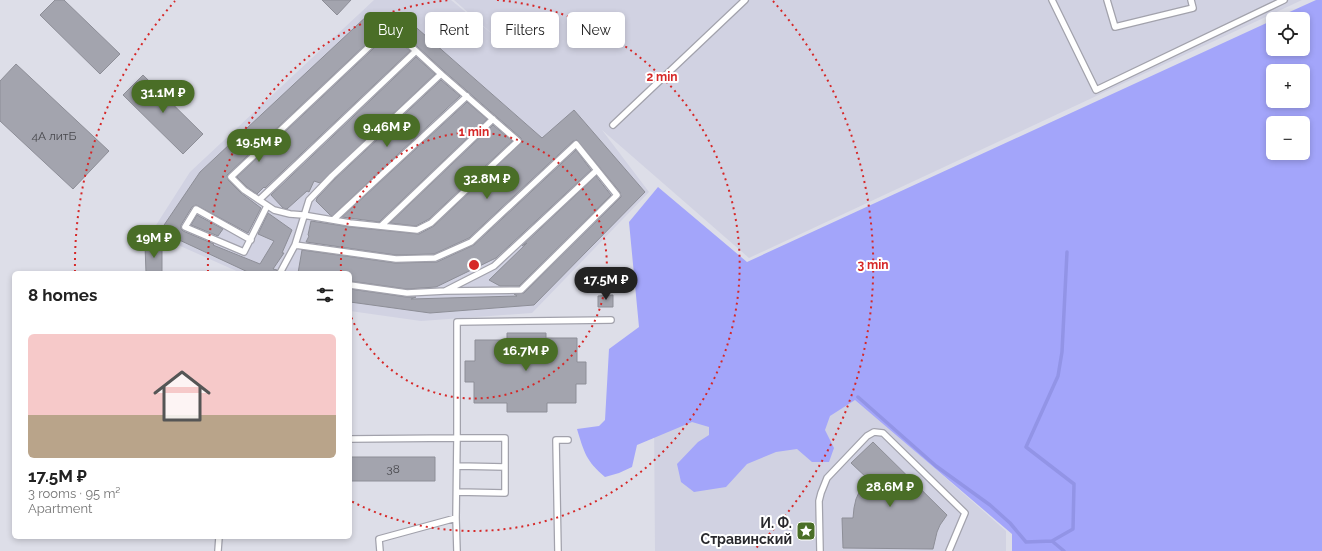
<!DOCTYPE html>
<html lang="en">
<head>
<meta charset="utf-8">
<style>
  body { margin:0; font-family:Raleway,sans-serif; background:#f6f6f6; color:#222; height:100vh; display:flex; flex-direction:column; font-size:15px; white-space:nowrap }
  * { box-sizing:border-box; margin:0 }
  p { font-size:13px; color:#767676 }
  .icon { flex:none; width:22px; height:22px; fill:none; stroke:currentColor; stroke-width:2; stroke-linecap:round; stroke-linejoin:round }
  .map { position:relative; flex:1; overflow:hidden }
  .drawer { position:absolute; left:12px; top:271px; width:340px; height:268px; display:flex; flex-direction:column; background:#fff; border-radius:6px; box-shadow:0 2px 6px #0003 }
  .drawer>* { flex:none }
  .hud { position:absolute; left:364px; top:12px; width:380px; height:36px; display:flex; gap:8px }
  .controls { position:absolute; left:1266px; top:12px; display:grid; gap:8px }
  .controls a { display:grid; place-items:center; width:44px; height:44px; border-radius:6px; background:#fff; box-shadow:0 2px 6px #0003; font-size:20px }
  .price { position:absolute; translate:-50% -34px; padding:0 9px; border-radius:14px; background:#4a6e27; color:#fff; font-size:13px; line-height:26px; filter:drop-shadow(0 1px 2px #0008) }
  .price::after { content:''; position:absolute; left:50%; top:24px; width:12px; height:9px; margin-left:-6px; background:inherit; clip-path:polygon(0 0,100% 0,50% 100%) }
  .price.selected { background:#222; color:#fff }
  ul { padding:0; list-style:none }
  li { display:grid; align-content:center; gap:8px; height:212px; padding:0 16px }
  li span { display:grid; place-items:center; height:124px; border-radius:6px; color:#555 }
  li>.icon { margin-inline-start:auto }
  span .icon { width:72px; height:72px; fill:#fffc; stroke-width:1 }
  li b { font-size:17px }
  h2 { display:flex; justify-content:space-between; align-items:center; height:48px; padding:0 16px; font-size:17px }
  .pill { padding:0 14px; border-radius:6px; background:#fff; box-shadow:0 2px 6px #0003; font-size:14px; line-height:36px }
  .pill.selected { background:#4a6e27; color:#fff }
  .map>svg:first-child { display:block }
</style>
</head>
<body>
<div class="map">
<svg width="1322" height="551" viewBox="0 0 1322 551">
  <rect width="100%" height="100%" fill="#dddee8"/>
  <path fill="#d1d2e2" d="M374,0H451L497,38L454,0H1302L749,258L602,130L649,192L532,313L421,321L350,311V273H241L151,233L190,172Z
    M857,400L1006,531V551H655L654,419Z"/>
  <path fill="#a3a5fa" fill-rule="evenodd" d="M1316,0H1322V551H1012V534L855,400L830,416L825,430L834,448L829,462H812L797,449L776,452L747,464L726,487L694,492L681,482L677,464L698,442L709,435V427L692,422L637,445L632,467L619,473L605,477C586,461 584,452 577,429L599,426L605,420L609,349L639,327L629,222L658,187L747,262L1273,20V49H1303V19H1274ZM1273,71H1303V101H1273ZM1273,123H1303V153H1273Z"/>
  <g fill="none" stroke-linecap="round" stroke-linejoin="round">
    <path stroke="#9294e6" stroke-width="3.5" d="M858,397L936,466L990,505L1010,523L1026,542L1052,541L1073,529L1074,484L1026,447L1058,376L1062,352L1067,252
      M1052,541L1064,551"/>
  </g>
  <path fill="#a3a4ae" stroke="#8d8e97" d="M55,0H64L120,54L100,74L40,15Z
    M322,0H351L337,15Z
    M369,14L383,28L227,175L228,180L241,193L261,208L248,233L196,205L192,207L181,225V229L183,231L214,244L213,245L260,264L274,241L258,234L268,213L292,230L282,253H284L273,269L277,270L276,273H250L160,231L200,172Z
    M402,15L542,138L574,110L645,192L534,305L430,313L350,302V289L406,297H416L411,299L517,296L514,294L524,293L621,197L620,192L577,140L573,141L469,238L434,254L396,255L306,242L309,236L308,235L311,221L350,227L419,234L434,226L522,142L521,138L444,71L393,24Z
    M390,33L410,51L265,188L264,187L257,194L247,187L237,177Z
    M416,57L435,74L320,183L314,181L309,192L307,191L287,209L283,208L271,195Z
    M16,64L109,151L73,189L0,121V81Z
    M143,75L203,134L183,154L123,95Z
    M441,80L460,96L332,216L330,215L316,201L317,198L335,179Z
    M467,102L487,119L379,222L342,217Z
    M493,125L512,141L429,219L416,226L390,223Z
    M576,150L591,170L496,258L436,287L407,289L350,281V273H298L302,250L395,263L437,262L474,245Z
    M596,176L611,195L519,286H500L489,280L527,243L522,246Z
    M197,215L223,229L218,236L191,225Z
    M145,245H162V273H146Z
    M613,295V307H598V296Z
    M507,333H546V338H577V362H586V384H576V403H547V412H507V403H474V382H465V361H475V340H507Z
    M873,442L947,515L940,525L937,532L933,549L843,548L842,518H853L854,508L856,499L861,488L868,479L851,463Z
    M350,457H435V481H350Z"/>
  <g fill="none" stroke-linecap="round" stroke-linejoin="round">
    <g stroke="#a2a2ac" stroke-width="8">
      <path id="lane" d="M1052,0L1096,90L1284,0
        M1107,0L1115,27L1193,8L1191,0
        M390,27L441,74L518,141L431,223L417,230L350,223L303,215L290,214L274,210L244,190L231,177Z
        M613,125L745,0
        M259,200L416,51
        M333,220L467,96
        M381,226L493,119
        M251,240L196,209L185,227L244,252L267,206
        M295,245L396,259L435,258L471,242L576,144L617,195L521,290L445,291
        M280,273L295,245L309,200L332,176L441,74
        M350,285L407,293L445,291L494,266L597,170
        M350,439L457,438L456,518L379,539L380,551
        M457,466L505,467
        M457,492L505,493V438H457V322L611,320
        M456,518L457,551
        M218,551L219,537
        M558,551L556,440H568
        M820,551L819,501L821,493L827,478L867,436L874,432L883,433L965,513L949,551"/>
    </g>
    <use href="#lane" stroke="#fff" stroke-width="5.5"/>
  </g>
  <g fill="none" stroke="#d62828" stroke-width="2" stroke-dasharray="2 4">
    <path d="M341 272A133 133 0 1 1 350 314"/>
    <path d="M208 272A266 266 0 0 1 451 0M497 0A266 266 0 1 1 351 501"/>
    <path d="M75 272A399 399 0 0 1 175 1M773 1A399 399 0 0 1 754 550"/>
  </g>
  <defs>
    <g id="sight-square" transform="scale(1)"><rect x="-9" y="-9" width="18" height="18" rx="4" fill="#4a6e27" stroke="#fff"/><path d="M0-6L1.8-2.2L6-1.7L2.9 1.2L3.7 5.4L0 3.3L-3.7 5.4L-2.9 1.2L-6-1.7L-1.8-2.2Z" fill="#fff"/></g>
  </defs>
  <g fill-rule="evenodd">
    <use href="#sight-square" x="806" y="531"/>
  </g>
  <g text-anchor="middle" stroke-width="4" stroke-linejoin="round" paint-order="stroke">
    <g font-size="12" fill="#48484d">
      <text x="54" y="140">4А литБ</text>
      <text x="393" y="473">38</text>
    </g>
    <g font-size="14" font-weight="bold" fill="#29292d" stroke="#fff" text-anchor="end">
      <text x="792" y="528">И. Ф.<tspan x="792" dy="16">Стравинский</tspan></text>
    </g>
  </g>
  <circle cx="474" cy="265" r="6" fill="#d62828" stroke="#fff" stroke-width="2"/>
  <g font-size="12" text-anchor="middle" font-weight="bold" fill="#d62828" stroke="#fff" stroke-width="4" stroke-linejoin="round" paint-order="stroke">
    <text x="662" y="81">2 min</text>
    <text x="474" y="136">1 min</text>
    <text x="873" y="269">3 min</text>
  </g>
</svg>
<div class="controls">
<a><svg class="icon" aria-label="locate" viewBox="0 0 24 24"><circle cx="12" cy="12" r="6"/><path d="M12 2v4M12 18v4M2 12h4M18 12h4"/></svg></a>
<a>+</a>
<a>−</a>
</div>
<b class="price" style="left:163px;top:114px">31.1M ₽</b>
<b class="price" style="left:387px;top:148px">9.46M ₽</b>
<b class="price" style="left:259px;top:163px">19.5M ₽</b>
<b class="price" style="left:487px;top:200px">32.8M ₽</b>
<b class="price" style="left:154px;top:259px">19M ₽</b>
<b class="price selected" style="left:606px;top:301px">17.5M ₽</b>
<b class="price" style="left:526px;top:372px">16.7M ₽</b>
<b class="price" style="left:890px;top:508px">28.6M ₽</b>
<div class="hud">
<a class="pill selected">Buy</a>
<a class="pill">Rent</a>
<a class="pill">Filters</a>
<a class="pill">New</a>
</div>
<section class="drawer">
<h2>8 homes<svg class="icon" aria-label="filters" viewBox="0 0 24 24"><path d="M4 7h16M4 17h16"/><circle cx="9" cy="7" r="2"/><circle cx="15" cy="17" r="2"/></svg></h2>
<ul>
<li><span style="background:linear-gradient(#f6c9c9 65%,#b9a48a 0)"><svg class="icon" aria-label="home" viewBox="0 0 24 24"><path d="M3 11l9-7 9 7M6 9v11h12V9"/></svg></span><div><b>17.5M ₽</b><p>3 rooms · 95 m²</p><p>Apartment</p></div></li>
</ul>
</section>
</div>
</body>
</html>
